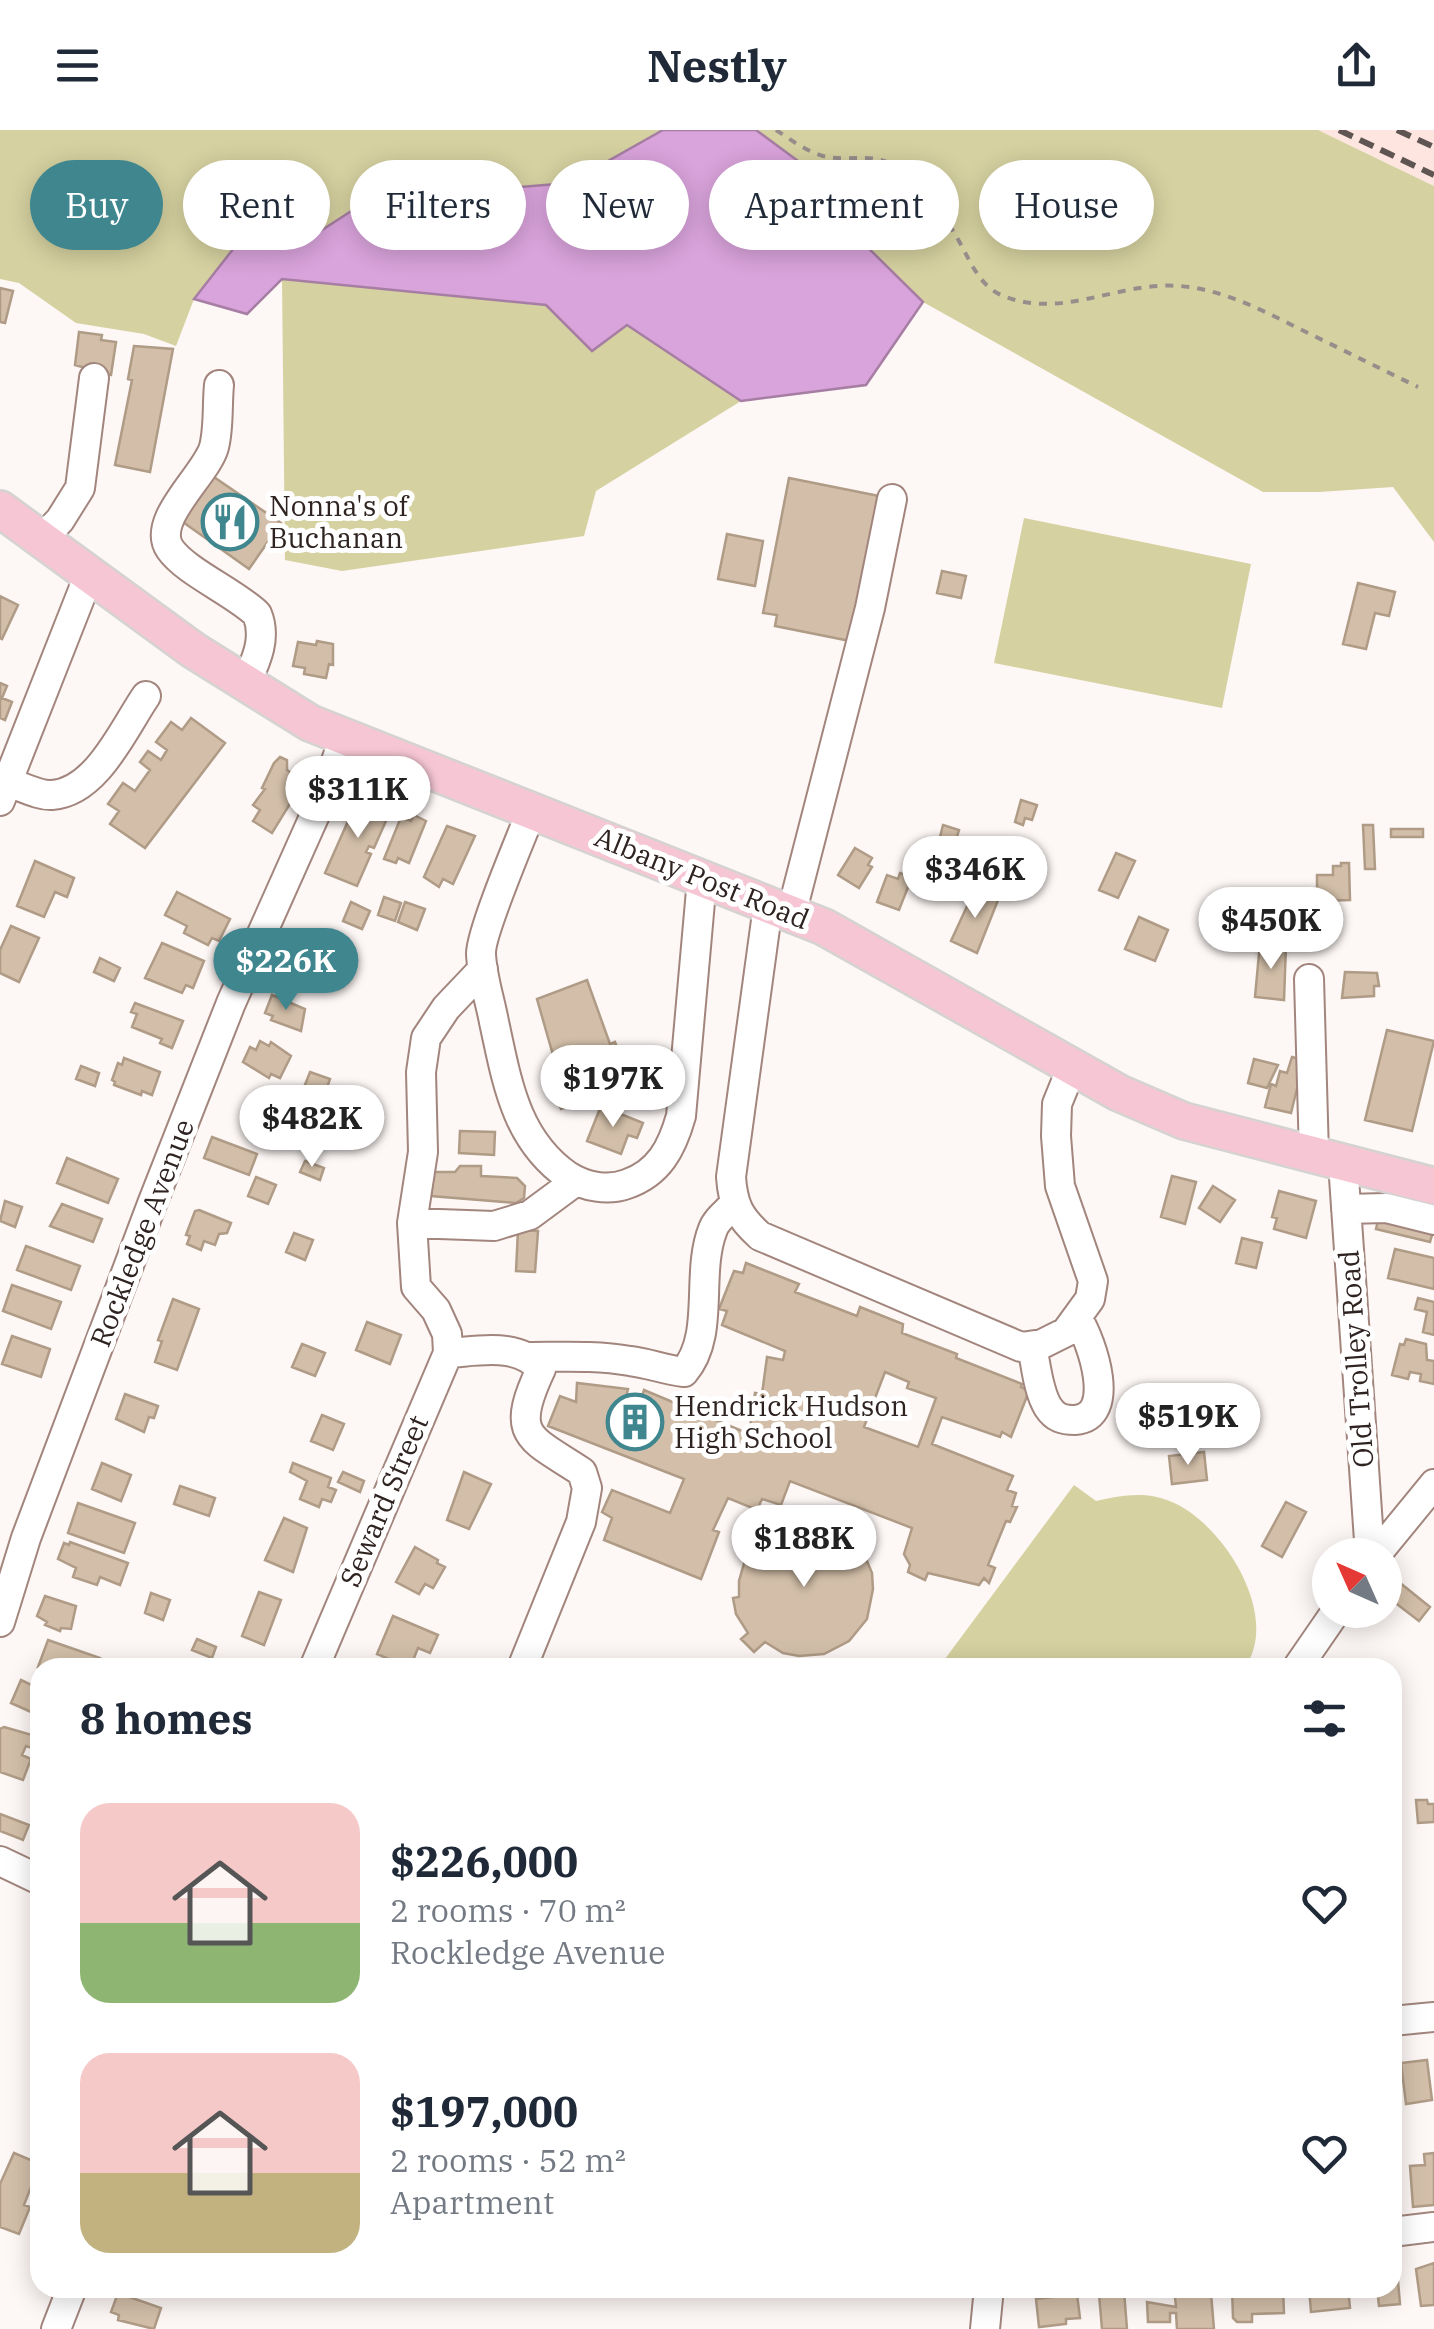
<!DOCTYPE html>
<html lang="en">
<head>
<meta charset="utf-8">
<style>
  body { margin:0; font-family:"IBM Plex Serif",serif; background:#f2f2f3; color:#1f2937; height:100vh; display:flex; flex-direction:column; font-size:38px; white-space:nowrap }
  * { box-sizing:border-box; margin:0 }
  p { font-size:32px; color:#747a83 }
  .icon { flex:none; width:55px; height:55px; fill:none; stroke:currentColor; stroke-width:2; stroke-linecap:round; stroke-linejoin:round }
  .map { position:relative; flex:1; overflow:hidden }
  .drawer { position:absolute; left:30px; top:1528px; width:1372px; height:640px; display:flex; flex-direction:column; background:#fff; border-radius:30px; box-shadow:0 5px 25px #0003 }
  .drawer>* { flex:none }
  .top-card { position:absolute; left:30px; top:30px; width:1375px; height:90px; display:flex; gap:20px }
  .needle { width:65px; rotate:315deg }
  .buttons { position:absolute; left:1312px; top:1408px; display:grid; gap:20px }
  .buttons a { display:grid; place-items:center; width:90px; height:90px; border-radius:50%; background:#fff; box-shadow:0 5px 25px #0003; font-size:50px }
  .price { position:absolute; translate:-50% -85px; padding:0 22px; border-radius:35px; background:#fff; color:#222; font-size:32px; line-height:65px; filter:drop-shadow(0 2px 5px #0008) }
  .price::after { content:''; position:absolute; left:50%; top:60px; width:30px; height:22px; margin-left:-15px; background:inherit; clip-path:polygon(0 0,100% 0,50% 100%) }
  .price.active { background:#3f868f; color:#fff }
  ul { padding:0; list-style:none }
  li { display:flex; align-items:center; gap:30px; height:250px; padding:0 50px }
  li span { display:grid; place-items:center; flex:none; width:280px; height:200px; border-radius:30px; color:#555 }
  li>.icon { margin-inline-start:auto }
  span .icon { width:120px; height:120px; fill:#fffc; stroke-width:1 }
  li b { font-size:42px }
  h2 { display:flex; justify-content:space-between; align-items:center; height:120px; padding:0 50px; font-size:42px }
  .chip { padding:0 35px; border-radius:45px; background:#fff; box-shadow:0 5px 25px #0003; font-size:35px; line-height:90px }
  .chip.active { background:#3f868f; color:#fff }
  header { display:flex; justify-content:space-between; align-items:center; height:130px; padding:0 50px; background:#fff; font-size:45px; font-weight:800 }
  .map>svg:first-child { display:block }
</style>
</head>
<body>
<header><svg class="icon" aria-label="menu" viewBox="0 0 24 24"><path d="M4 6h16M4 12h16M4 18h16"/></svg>Nestly<svg class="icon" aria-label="share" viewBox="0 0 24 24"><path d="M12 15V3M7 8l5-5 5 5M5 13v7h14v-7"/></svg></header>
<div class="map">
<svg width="1434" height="2199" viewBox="0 0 1434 2199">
  <rect width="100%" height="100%" fill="#fdf7f5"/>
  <path fill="#fee5df" d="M1318,0H1434V56L1354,17Z"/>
  <path fill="#d5d1a0" d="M0,0H663L569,53L370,69L305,111L248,100L194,169L176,216L144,204L76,193L19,153L0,149Z
    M756,0H1318L1434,56V412L1393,357L1319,362H1263L923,172L847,97L813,42Z
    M282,149L546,176L592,221L626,195L741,271L596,361L584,406L342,441L285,430Z
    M1024,388L1251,434L1222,578L994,533Z
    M1074,1355L1096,1371C1122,1365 1146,1361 1172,1372C1224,1394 1281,1486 1245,1537H939Z"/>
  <path fill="#d9a3db" stroke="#a67da3" stroke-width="2.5" d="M663,0H756L813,42L847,97L923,172L866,255L741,271L627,195L592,221L546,175L282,149L247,184L194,169L248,100L305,111L370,69L569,53Z"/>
  <path fill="#d3bfa9" stroke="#af9b86" stroke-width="2.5" fill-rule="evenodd" d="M0,158L13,161L5,193L0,192Z
    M79,202L102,205L101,210L116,212L111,245L75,235Z
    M134,216L173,219L150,342L115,335L132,250L128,249Z
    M211,345L281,393L249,439L180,390Z
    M789,348L879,366L850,511L775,496L777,485L763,483Z
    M727,404L763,411L755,456L718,449Z
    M942,441L966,446L961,468L937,463Z
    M1358,453L1395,462L1389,486L1375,483L1366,519L1343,514Z
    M0,466L18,475L2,509L0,508Z
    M317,511L333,514V535L329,534L326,548L304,544L305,538L293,536L298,512L316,515Z
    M0,553L7,556L2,568L12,572L5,590L0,588Z
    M191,588L225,613L145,718L110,694L119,681L108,674L123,653L135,661L150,640L140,632L148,621L161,630L167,620L156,612L171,592L182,600Z
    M280,627L287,630V640L304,651L272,703L253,691L260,680L253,675L265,659L262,658L274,633Z
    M360,664L384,674L381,680L389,684L374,718L369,716L366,722L371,724L357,756L325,743Z
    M1021,670L1037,675L1032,690L1025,688L1023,695L1015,692Z
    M414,685L426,691L409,733L398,728L396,733L384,729L401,687L411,691Z
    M943,695L959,700L948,736L934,731Z
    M1363,695H1373L1375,739H1365Z
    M447,696L475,706L453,754L443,749L439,757L424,747Z
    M1391,699H1423V707H1391Z
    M855,718L872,728L868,735L872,737L859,758L838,745Z
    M1116,723L1135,731L1118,768L1099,760Z
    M35,731L74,748L67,767L55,762L44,787L17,776Z
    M1341,733H1349L1350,770L1317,771V745H1333V736H1341Z
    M900,743L912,747L899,780L877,772L887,745L898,749Z
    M975,759L998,770L977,823L951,811Z
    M177,762L230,789L219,811L212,808L208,815L184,803L187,796L165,785Z
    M384,767L401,773L395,791L378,785Z
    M351,772L370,781L362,799L343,791Z
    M405,772L425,779L417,800L398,792Z
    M1139,787L1168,800L1155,831L1125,819Z
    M11,796L39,808L19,852L0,843V820Z
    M162,813L204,831L193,858L186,855L182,863L145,848Z
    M1260,813L1286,815L1284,870L1255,867Z
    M100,828L120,838L114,851L94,842Z
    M1345,842L1377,843L1379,856H1374V866L1342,868Z
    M587,850L610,914L615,912L630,955L610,963L607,954L594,959L597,966L561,979L545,941L553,925L537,869Z
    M272,865L305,879L301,901L271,890L273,886L265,883Z
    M135,873L183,891L172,918L160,913L162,909L132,897L137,884L131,882Z
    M1387,900L1434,911L1412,1001L1365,990Z
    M260,911L269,916L271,912L291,926L280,948L271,944L269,948L243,932L250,917L256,920Z
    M1292,927L1304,930L1291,983L1265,977L1271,954L1276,956L1280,941L1287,943Z
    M124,928L160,942L152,965L142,961L141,965L114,955L115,952L112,950L118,933L122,935Z
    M1254,929L1278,935L1267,958L1248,953Z
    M81,936L99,943L95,956L76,949Z
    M310,942L330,949L322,972L301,965Z
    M601,976L643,993L637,1008L628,1005L621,1024L587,1011Z
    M460,1001L495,1002L494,1025L459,1023Z
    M212,1007L257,1024L249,1045L204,1028Z
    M67,1028L118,1049L108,1073L57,1053Z
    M305,1031L324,1038L320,1050L300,1042Z
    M460,1036H481V1046L517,1048L525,1056L524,1068L516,1073L431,1066L432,1042H455Z
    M1172,1046L1196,1052L1185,1094L1161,1087Z
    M256,1047L276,1055L268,1074L248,1066Z
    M1213,1056L1235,1070L1220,1092L1199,1078Z
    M1279,1061L1316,1071L1306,1108L1274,1099L1277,1088L1272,1087Z
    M5,1071L22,1077L15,1097L0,1091Z
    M62,1074L102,1089L93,1112L50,1096Z
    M1381,1077L1434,1098L1430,1112L1376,1099Z
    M199,1080L231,1093L227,1103L219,1104L215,1115L204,1111L201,1120L187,1114L190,1106L186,1105L195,1081Z
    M518,1100L538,1101L535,1142L516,1141Z
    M294,1103L313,1110L305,1130L286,1122Z
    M1242,1108L1262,1113L1256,1138L1236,1133Z
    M26,1116L80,1136L71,1160L17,1140Z
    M1395,1119L1434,1128V1159L1388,1148Z
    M746,1133L799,1154L795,1162L857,1186L860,1177L903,1194L902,1203L957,1224L956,1228L1022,1254L1021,1257L1029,1261L1011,1307L1002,1302L1000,1307L942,1287L932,1314L1013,1346L1007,1360L1016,1363L1012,1376L1017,1377L1010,1392L1006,1391L988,1435L995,1438L989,1453L984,1448L979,1455L928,1443L925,1450L908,1442L910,1435L904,1424L912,1398L790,1351L781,1375L762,1369L757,1380L728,1368L713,1400L719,1402L701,1449L604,1410L612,1388L602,1382L612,1360L670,1383L684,1349L548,1296L560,1266L576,1272L577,1253L628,1259L626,1267L640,1273L644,1260L749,1304L755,1263L762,1264L767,1227L783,1230L785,1221L722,1195L727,1181L719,1179L734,1141L743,1143ZM885,1242L909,1252L907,1258L936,1268L918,1317L864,1297Z
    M12,1155L61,1172L51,1199L3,1181Z
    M1418,1168L1434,1172V1205L1423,1202L1427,1182L1415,1179Z
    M173,1169L199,1179L177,1240L155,1232L162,1211L158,1210Z
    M367,1192L401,1205L390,1234L356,1220Z
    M12,1206L50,1219L41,1247L2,1234Z
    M1406,1209L1426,1214L1427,1230L1434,1231V1254L1420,1251L1421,1244L1410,1242L1408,1249L1392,1245L1400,1214L1404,1215Z
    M302,1214L325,1223L315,1246L292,1237Z
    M125,1264L158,1276L154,1288L149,1287L144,1302L116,1289Z
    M322,1285L344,1294L333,1320L311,1311Z
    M1204,1322L1207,1350L1172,1354L1169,1326Z
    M102,1333L131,1345L121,1371L92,1359Z
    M293,1333L331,1348L328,1357L336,1360L331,1372L322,1369L319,1377L300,1369L307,1351L290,1342Z
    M343,1342L364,1351L360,1362L338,1352Z
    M464,1342L491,1354L469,1399L447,1390Z
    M180,1356L215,1368L209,1386L174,1374Z
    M1286,1372L1306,1382L1282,1427L1262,1416Z
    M78,1373L135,1393L124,1423L68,1403Z
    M284,1388L307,1398L293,1442L265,1430Z
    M802,1391L825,1394L842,1402L864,1424L872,1443L873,1459L867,1489L849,1511L824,1524L799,1526L783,1523L765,1512L754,1522L741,1509L748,1503L736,1484L733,1468L739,1467V1451L745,1430L754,1416L773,1400Z
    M70,1412L128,1433L120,1455L100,1447L97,1455L73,1447L76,1438L58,1429L64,1413L69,1415Z
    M415,1417L438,1430L437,1433L445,1437L433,1458L425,1454L419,1464L396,1452Z
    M1394,1448L1430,1477L1419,1491L1385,1465V1459Z
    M259,1462L281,1470L264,1515L242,1506Z
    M151,1463L170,1470L163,1490L145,1483Z
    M45,1466L76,1476L71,1499L61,1498L60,1501L45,1495L47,1492L37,1486Z
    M393,1486L438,1505L430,1523L418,1518L410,1538L377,1524Z
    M197,1509L216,1517L212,1528L192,1520Z
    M48,1510L100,1528L97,1538L38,1537Z
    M21,1550L40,1559V1586L11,1573Z
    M4,1597L39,1607L35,1619L26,1616L22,1625L31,1629L23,1650L0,1642V1599Z
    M1416,1670H1427L1428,1674H1434V1692L1418,1693Z
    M0,1684L29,1695L23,1710L0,1701Z
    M1427,1930L1432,1970L1406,1974L1401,1933Z
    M14,2023L40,2034L24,2075L30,2077L19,2104L0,2097V2054Z
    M1434,2023V2075L1413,2077L1410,2036L1425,2035L1424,2024Z
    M1434,2133V2175L1421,2176L1416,2139Z
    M1397,2140L1400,2174L1379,2176L1377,2158H1392V2141Z
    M1232,2158H1283L1284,2183L1252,2184V2192H1237L1233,2188Z
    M1309,2158H1348L1350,2178L1311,2182Z
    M1124,2161L1127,2199H1102L1099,2164Z
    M118,2163L161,2178L154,2199L118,2190L119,2185L111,2182Z
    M1211,2163L1214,2199H1177L1176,2183H1170V2192H1148L1147,2172L1176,2177L1175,2167Z
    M1077,2164L1080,2188L1066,2189V2194L1039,2197L1036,2169Z"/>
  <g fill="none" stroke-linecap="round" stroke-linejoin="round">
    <g stroke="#a2857d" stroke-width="32">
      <path id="minor" d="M219,255C217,275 219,298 214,317C207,344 150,390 170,419C186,442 234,462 257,484C267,508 256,531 246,553
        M41,410L60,390L80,358L94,248
        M7,652C21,656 39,666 52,665C97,662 124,598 146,566
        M0,671L89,445
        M532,680C522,705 480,804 481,824C482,847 490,870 494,892C507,951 515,1009 568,1046C585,1057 608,1061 627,1054C659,1043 672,1018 681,986L702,749
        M768,776L731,1047C733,1075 739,1087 760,1106L1021,1217L1042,1214L1066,1202L1090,1169L1093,1151L1060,1056L1056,1006L1057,974L1072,937
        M791,785L870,478L892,369
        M1309,849L1314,1025
        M1343,1033L1370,1425
        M1346,1079L1386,1078L1434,1090
        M412,1093L494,1096L530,1085L576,1051
        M1032,1216C1036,1235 1038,1261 1048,1277C1055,1288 1063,1290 1075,1290C1118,1287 1092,1212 1078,1189
        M448,1223C480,1221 518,1212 541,1239C509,1307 529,1307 582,1342L587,1358L581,1392L522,1538
        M528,1227C562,1227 596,1225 630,1231C648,1233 665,1240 684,1242C716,1205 695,1144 713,1099C716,1090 727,1082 733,1075
        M1376,1425L1434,1354
        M0,1492L26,1408L152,1074L231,873L326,660L344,608
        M314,1538L448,1223L447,1204L436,1180L416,1157L412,1093L423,1022L421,942L426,908L446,878L483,839
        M1297,1538L1337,1480
        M0,1731L40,1750
        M1392,1891L1434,1887
        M1392,2102L1434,2097
        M56,2199L72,2158
        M985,2199L989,2158"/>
    </g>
    <g stroke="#d5d3d2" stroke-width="40">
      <path id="major" d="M0,379L193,520L310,593L824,797L1119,963L1184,991L1434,1056"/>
    </g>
    <path stroke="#978e8c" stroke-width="4" stroke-dasharray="8 8" stroke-linecap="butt" d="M776,0C791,10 806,21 823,26C853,33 874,19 903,41C925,58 942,82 956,106C969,127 977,154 1001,165C1062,191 1117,151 1180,156C1227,160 1267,183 1308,203C1345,221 1381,239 1418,257"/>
    <use href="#minor" stroke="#fff" stroke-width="28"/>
    <use href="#major" stroke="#f6c6d4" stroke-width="35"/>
    <path stroke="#5f5552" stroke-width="6" stroke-dasharray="15 8" stroke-linecap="butt" d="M1339,0L1434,45
      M1397,0L1434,17"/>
  </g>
  <defs>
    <g id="restaurant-ring" transform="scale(2.875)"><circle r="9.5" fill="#fff" stroke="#3f868f" stroke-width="1.5"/><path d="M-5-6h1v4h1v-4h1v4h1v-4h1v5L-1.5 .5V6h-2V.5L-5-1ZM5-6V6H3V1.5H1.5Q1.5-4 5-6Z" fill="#3f868f"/></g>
    <g id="building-ring" transform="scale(2.875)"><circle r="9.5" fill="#fff" stroke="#3f868f" stroke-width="1.5"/><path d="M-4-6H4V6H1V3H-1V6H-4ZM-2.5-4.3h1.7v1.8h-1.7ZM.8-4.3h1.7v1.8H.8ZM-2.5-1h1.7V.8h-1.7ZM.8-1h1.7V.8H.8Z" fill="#3f868f"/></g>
  </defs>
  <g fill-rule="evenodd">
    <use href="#restaurant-ring" x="230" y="392"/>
    <use href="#building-ring" x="635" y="1292"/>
  </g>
  <g text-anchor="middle" stroke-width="10" stroke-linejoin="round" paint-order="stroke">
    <g font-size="28" fill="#2e2320" stroke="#fff" text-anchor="start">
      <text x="269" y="386">Nonna's of<tspan x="269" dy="32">Buchanan</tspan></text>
      <text x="674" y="1286">Hendrick Hudson<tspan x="674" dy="32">High School</tspan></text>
    </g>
    <g font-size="28" fill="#2e2320" stroke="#fff">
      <text transform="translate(702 748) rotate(22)" y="10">Albany Post Road</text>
      <text transform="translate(142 1103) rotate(-69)" y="10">Rockledge Avenue</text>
      <text transform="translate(1356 1229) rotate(-94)" y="10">Old Trolley Road</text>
      <text transform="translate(384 1371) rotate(-67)" y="10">Seward Street</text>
    </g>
  </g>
</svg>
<div class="buttons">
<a><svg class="needle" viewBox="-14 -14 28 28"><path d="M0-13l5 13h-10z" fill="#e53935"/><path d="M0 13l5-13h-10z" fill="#747a83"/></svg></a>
</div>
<b class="price" style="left:358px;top:711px">$311K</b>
<b class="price" style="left:975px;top:791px">$346K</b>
<b class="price" style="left:1271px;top:842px">$450K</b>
<b class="price active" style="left:286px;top:883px">$226K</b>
<b class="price" style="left:613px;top:1000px">$197K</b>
<b class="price" style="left:312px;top:1040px">$482K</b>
<b class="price" style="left:1188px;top:1338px">$519K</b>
<b class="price" style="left:804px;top:1460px">$188K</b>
<div class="top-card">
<a class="chip active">Buy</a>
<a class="chip">Rent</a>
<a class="chip">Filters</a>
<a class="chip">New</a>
<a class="chip">Apartment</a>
<a class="chip">House</a>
</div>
<section class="drawer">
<h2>8 homes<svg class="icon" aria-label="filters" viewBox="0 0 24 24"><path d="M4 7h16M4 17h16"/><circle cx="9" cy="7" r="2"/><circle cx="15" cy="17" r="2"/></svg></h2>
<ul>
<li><span style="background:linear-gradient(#f6c9c9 60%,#8fb573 0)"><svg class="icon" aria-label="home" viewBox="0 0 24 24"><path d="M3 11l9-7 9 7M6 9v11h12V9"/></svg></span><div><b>$226,000</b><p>2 rooms · 70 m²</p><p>Rockledge Avenue</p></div><svg class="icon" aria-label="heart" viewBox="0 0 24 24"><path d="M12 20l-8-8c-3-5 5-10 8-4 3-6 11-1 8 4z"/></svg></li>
<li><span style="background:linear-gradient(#f6c9c9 60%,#c2b280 0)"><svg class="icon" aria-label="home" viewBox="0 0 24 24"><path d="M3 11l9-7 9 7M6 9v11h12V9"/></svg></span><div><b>$197,000</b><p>2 rooms · 52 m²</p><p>Apartment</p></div><svg class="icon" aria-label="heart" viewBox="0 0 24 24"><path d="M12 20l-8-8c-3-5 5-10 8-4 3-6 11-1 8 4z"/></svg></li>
</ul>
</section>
</div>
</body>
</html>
